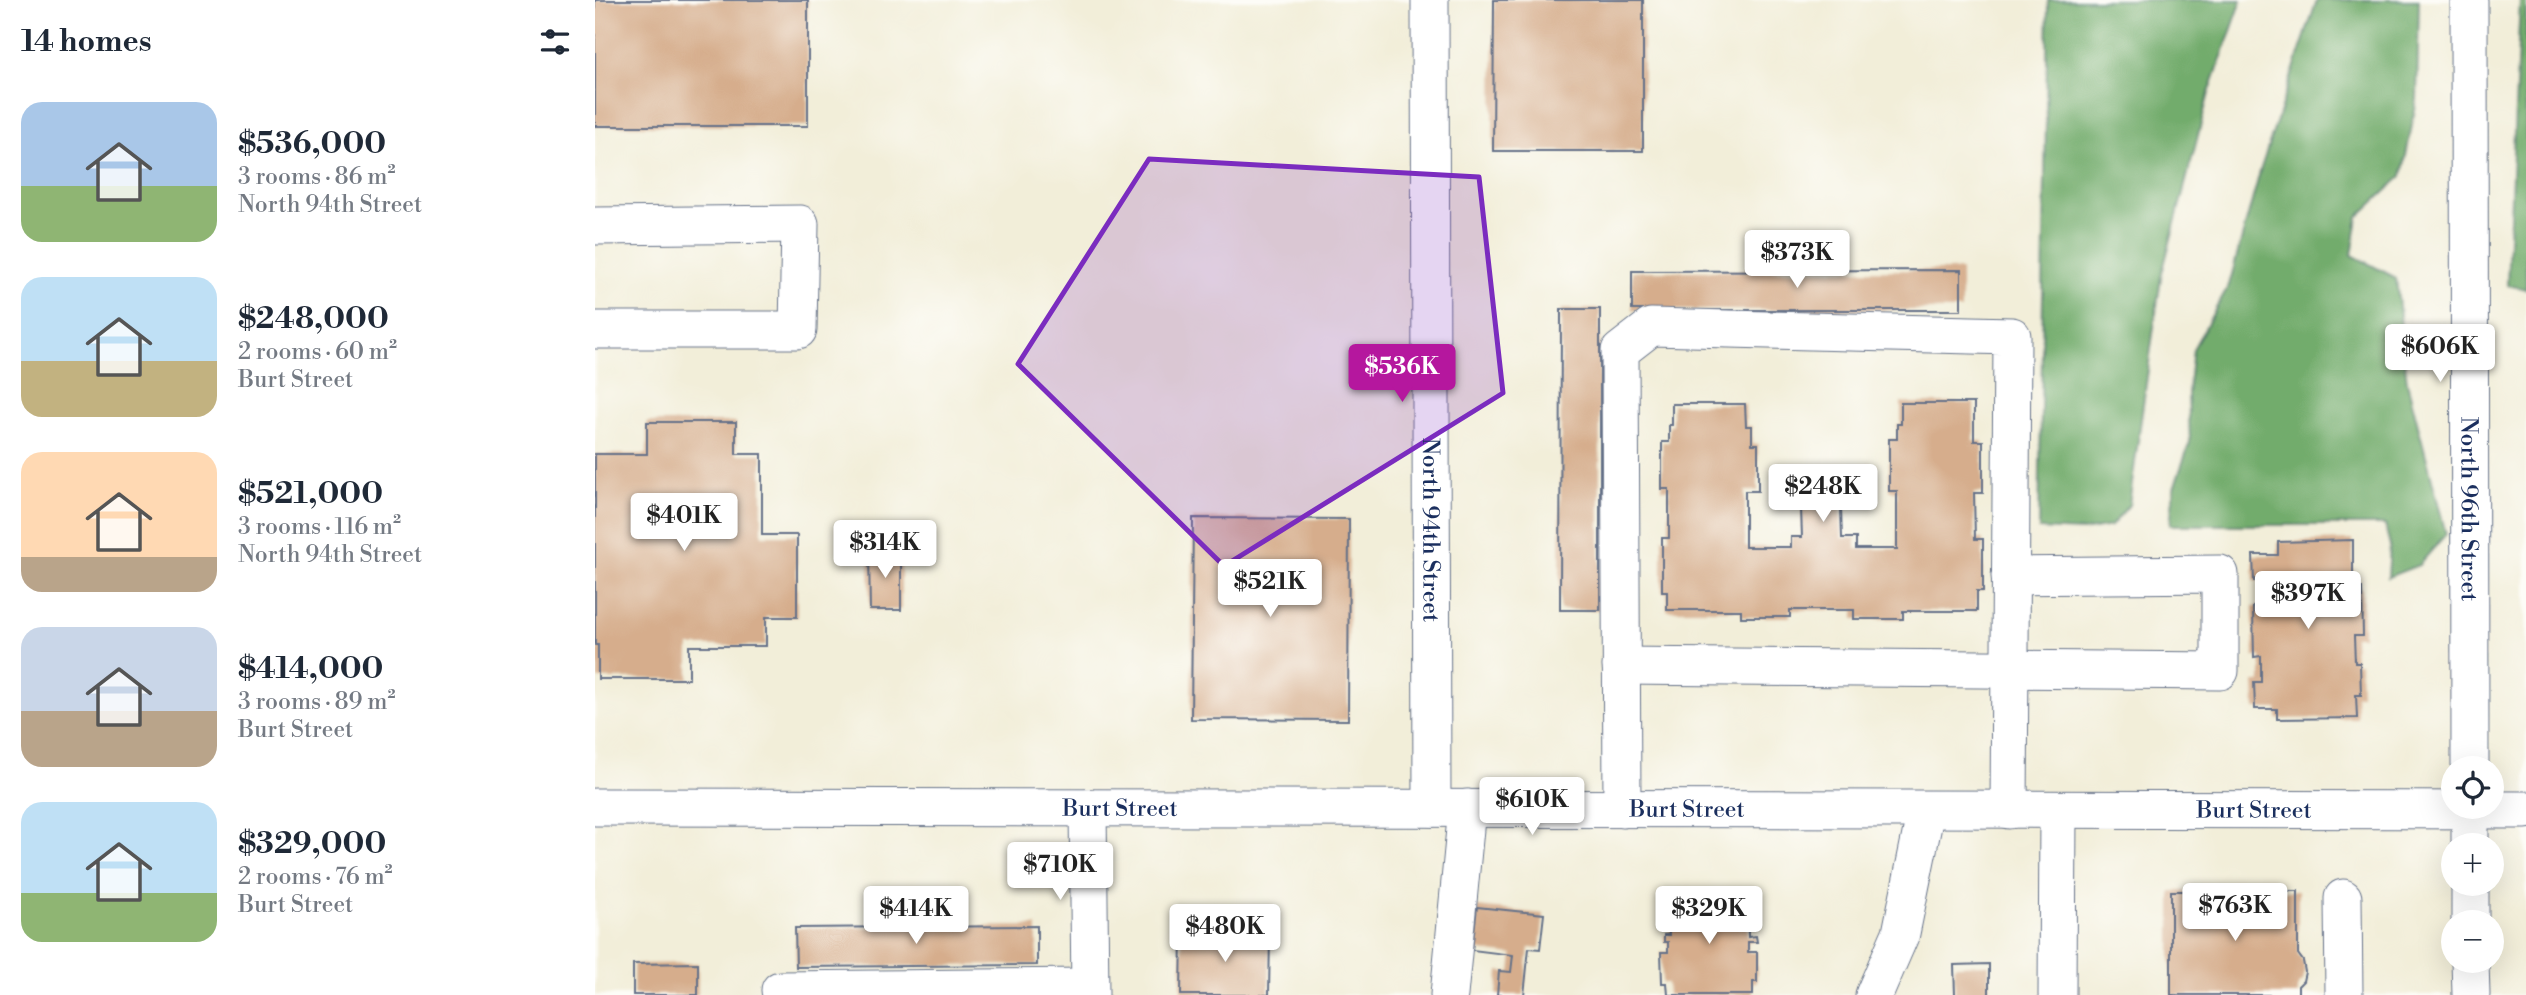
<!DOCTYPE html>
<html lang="en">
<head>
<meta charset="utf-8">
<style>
  body { margin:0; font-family:"Libre Bodoni",serif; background:#f2f2f3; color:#1f2937; height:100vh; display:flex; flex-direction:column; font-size:26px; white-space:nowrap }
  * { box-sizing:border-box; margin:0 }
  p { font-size:23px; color:#747a83 }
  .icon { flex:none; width:38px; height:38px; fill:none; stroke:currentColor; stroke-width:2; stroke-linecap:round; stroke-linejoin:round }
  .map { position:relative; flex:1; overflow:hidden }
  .sheet { display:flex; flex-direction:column; background:#fff; width:595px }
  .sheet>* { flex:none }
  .buttons { position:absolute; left:1846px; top:756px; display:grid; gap:14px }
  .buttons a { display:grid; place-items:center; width:63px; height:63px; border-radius:50%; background:#fff; box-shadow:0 7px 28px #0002; font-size:35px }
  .price { position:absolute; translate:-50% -60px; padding:0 16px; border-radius:7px; background:#fff; color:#222; font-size:23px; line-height:46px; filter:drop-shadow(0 2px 4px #0008) }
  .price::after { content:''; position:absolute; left:50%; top:42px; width:21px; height:16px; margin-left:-10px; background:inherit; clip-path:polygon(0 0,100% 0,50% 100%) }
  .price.current { background:#b5179e; color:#fff }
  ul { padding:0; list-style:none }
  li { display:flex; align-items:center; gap:21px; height:175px; padding:0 21px }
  li span { display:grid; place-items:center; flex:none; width:196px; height:140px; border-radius:21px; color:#555 }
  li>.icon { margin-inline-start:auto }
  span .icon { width:84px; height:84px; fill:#fffc; stroke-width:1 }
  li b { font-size:30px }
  h2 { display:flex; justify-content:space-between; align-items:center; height:84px; padding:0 21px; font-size:30px }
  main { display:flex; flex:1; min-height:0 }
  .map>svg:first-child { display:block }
</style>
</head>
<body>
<main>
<section class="sheet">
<h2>14 homes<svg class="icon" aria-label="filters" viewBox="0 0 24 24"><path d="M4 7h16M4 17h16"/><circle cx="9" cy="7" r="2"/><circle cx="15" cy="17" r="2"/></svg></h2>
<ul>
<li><span style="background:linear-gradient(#a9c7e8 60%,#8fb573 0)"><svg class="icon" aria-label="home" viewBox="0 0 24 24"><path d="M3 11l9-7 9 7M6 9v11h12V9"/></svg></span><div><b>$536,000</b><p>3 rooms · 86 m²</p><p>North 94th Street</p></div></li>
<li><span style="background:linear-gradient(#bfe0f5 60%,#c2b280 0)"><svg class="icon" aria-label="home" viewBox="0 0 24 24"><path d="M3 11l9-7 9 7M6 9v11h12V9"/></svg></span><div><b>$248,000</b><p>2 rooms · 60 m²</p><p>Burt Street</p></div></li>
<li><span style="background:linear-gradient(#ffd9b3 75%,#b9a48a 0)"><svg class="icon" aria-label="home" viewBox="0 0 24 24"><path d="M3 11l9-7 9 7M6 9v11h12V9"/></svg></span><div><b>$521,000</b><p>3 rooms · 116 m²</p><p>North 94th Street</p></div></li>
<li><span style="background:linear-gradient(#c9d6e8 60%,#b9a48a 0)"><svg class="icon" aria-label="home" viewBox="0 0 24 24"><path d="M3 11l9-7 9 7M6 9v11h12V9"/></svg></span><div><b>$414,000</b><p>3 rooms · 89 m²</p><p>Burt Street</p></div></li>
<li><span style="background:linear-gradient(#bfe0f5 65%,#8fb573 0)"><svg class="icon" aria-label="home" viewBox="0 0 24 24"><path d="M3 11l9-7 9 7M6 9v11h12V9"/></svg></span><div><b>$329,000</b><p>2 rooms · 76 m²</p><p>Burt Street</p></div></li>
</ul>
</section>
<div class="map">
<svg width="1931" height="995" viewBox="0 0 1931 995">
  <rect width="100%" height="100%" fill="#fdfcf7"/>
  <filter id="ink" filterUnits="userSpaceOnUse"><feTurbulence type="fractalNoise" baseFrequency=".0143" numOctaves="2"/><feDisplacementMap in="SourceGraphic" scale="14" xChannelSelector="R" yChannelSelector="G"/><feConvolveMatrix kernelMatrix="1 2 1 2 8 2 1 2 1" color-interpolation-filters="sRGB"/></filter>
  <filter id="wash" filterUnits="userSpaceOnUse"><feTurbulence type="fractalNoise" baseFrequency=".00686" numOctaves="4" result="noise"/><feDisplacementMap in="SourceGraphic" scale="28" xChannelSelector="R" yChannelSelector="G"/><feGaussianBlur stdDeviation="1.57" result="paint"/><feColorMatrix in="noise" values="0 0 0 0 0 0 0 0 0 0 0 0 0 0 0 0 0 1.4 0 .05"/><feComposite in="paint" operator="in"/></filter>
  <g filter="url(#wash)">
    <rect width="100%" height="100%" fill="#f2eed9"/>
    <path fill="#72ac6c" stroke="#466e65" stroke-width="2" d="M1453,0H1647L1614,93L1566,277L1534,505L1516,526L1487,531L1444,529Z
      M1722,0H1824L1822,100L1807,176L1763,217L1757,255L1801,278L1812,382L1851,534L1824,565L1793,577L1795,546L1790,525H1575L1579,488L1595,442L1593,393L1598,349L1634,285L1666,168Z
      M1925,0H1931V289L1912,285Z"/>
    <g id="blocks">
      <path fill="#d6ad8c" d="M0,0H213V126H0Z
        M899,0H1048V151H898Z
        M1366,270V310H1037V271Z
        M966,309H1005V610H965Z
        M1306,403H1379V441H1388V493H1379L1380,539H1388V591H1382V611H1308V619H1259V610H1195V617H1146V610H1072V592H1067V538H1074V489H1067V442H1074V425H1077V404H1150L1151,426H1157V444H1163V491H1150V547H1196V537H1207L1206,508H1246L1247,538H1261V549H1302V491H1294V439H1302V424H1306Z
        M52,422H141V454H167V535H202V617H171V646H94V679H3V645H0V454H52Z
        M598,518L754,519L753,720L596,719Z
        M1758,540V588H1767L1768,636H1759L1760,663H1765L1766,695H1761L1762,718L1682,719V709H1660L1659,682H1666V656L1659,657L1658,607L1667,606V581H1659L1658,555H1683V542Z
        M306,550V610H275L274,551Z
        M1576,891H1703V954L1708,961L1710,972L1708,981L1703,986V995H1576Z
        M1152,892L1153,937L1161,936L1162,942H1153V952H1162V982H1158V995H1073L1072,983H1067L1066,952H1073V942H1069V935H1074L1073,894Z
        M882,907L949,914L945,949L934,948L929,995H902L904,971L916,972L918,955L877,950Z
        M442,926V965L201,967L200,928Z
        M587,933L675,934L674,995H586Z
        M103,963V995H38V964Z
        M1394,964V995H1360L1359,965Z"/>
    </g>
  </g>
  <g filter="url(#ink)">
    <use href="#blocks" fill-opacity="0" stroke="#667289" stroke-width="2"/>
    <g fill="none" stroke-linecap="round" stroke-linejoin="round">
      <g stroke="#667289" stroke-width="39">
        <g id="minor">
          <path id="s1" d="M835,0L837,808"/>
          <path id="s2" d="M1874,0L1875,768"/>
          <path d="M0,226L205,224L203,330H0"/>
          <path d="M1026,666L1625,671V574L1415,576"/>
          <path id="s3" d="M0,807L1931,810"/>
          <path d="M1875,807V845"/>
          <path d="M493,808L495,995"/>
          <path d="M1027,809L1025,351L1056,327L1417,336L1414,810"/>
          <path d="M1875,884V922"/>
          <path d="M1748,898L1749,995"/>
          <path d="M1875,961L1876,995"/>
          <path d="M185,990L494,987"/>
          <path d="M854,995L872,808"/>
          <path d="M1279,995L1306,933L1331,810"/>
          <path d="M1462,995L1463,810"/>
        </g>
      </g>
      <use href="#minor" stroke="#fff" stroke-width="37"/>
    </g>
  </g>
  <path fill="#7b2cbf" fill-opacity="0.2" stroke="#7b2cbf" stroke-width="5" stroke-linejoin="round" d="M554,159L884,177L908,393L629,566L423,364Z"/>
  <g text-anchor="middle" stroke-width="5" stroke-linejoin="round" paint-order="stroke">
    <g font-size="23" fill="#1b2f5e" stroke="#fdfcf7">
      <text dy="8" stroke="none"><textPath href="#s2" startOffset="509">North 96th Street</textPath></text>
      <text dy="8" stroke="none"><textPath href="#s1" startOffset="530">North 94th Street</textPath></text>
      <text dy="8" stroke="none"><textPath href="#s3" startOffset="525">Burt Street</textPath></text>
      <text dy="8" stroke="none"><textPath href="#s3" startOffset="1092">Burt Street</textPath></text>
      <text dy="8" stroke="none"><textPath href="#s3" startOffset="1659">Burt Street</textPath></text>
    </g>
  </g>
</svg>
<div class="buttons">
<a><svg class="icon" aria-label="locate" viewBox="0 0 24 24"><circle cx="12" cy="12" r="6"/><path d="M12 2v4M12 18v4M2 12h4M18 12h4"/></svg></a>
<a>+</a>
<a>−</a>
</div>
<b class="price" style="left:1202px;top:290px">$373K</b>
<b class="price" style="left:1845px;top:384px">$606K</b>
<b class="price current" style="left:807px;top:404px">$536K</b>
<b class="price" style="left:1228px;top:524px">$248K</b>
<b class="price" style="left:89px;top:553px">$401K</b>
<b class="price" style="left:290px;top:580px">$314K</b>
<b class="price" style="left:675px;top:619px">$521K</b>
<b class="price" style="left:1713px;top:631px">$397K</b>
<b class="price" style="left:937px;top:837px">$610K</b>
<b class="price" style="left:465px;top:902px">$710K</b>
<b class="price" style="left:1640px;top:943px">$763K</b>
<b class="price" style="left:321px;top:946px">$414K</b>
<b class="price" style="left:1114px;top:946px">$329K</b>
<b class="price" style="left:630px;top:964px">$480K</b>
</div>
</main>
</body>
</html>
